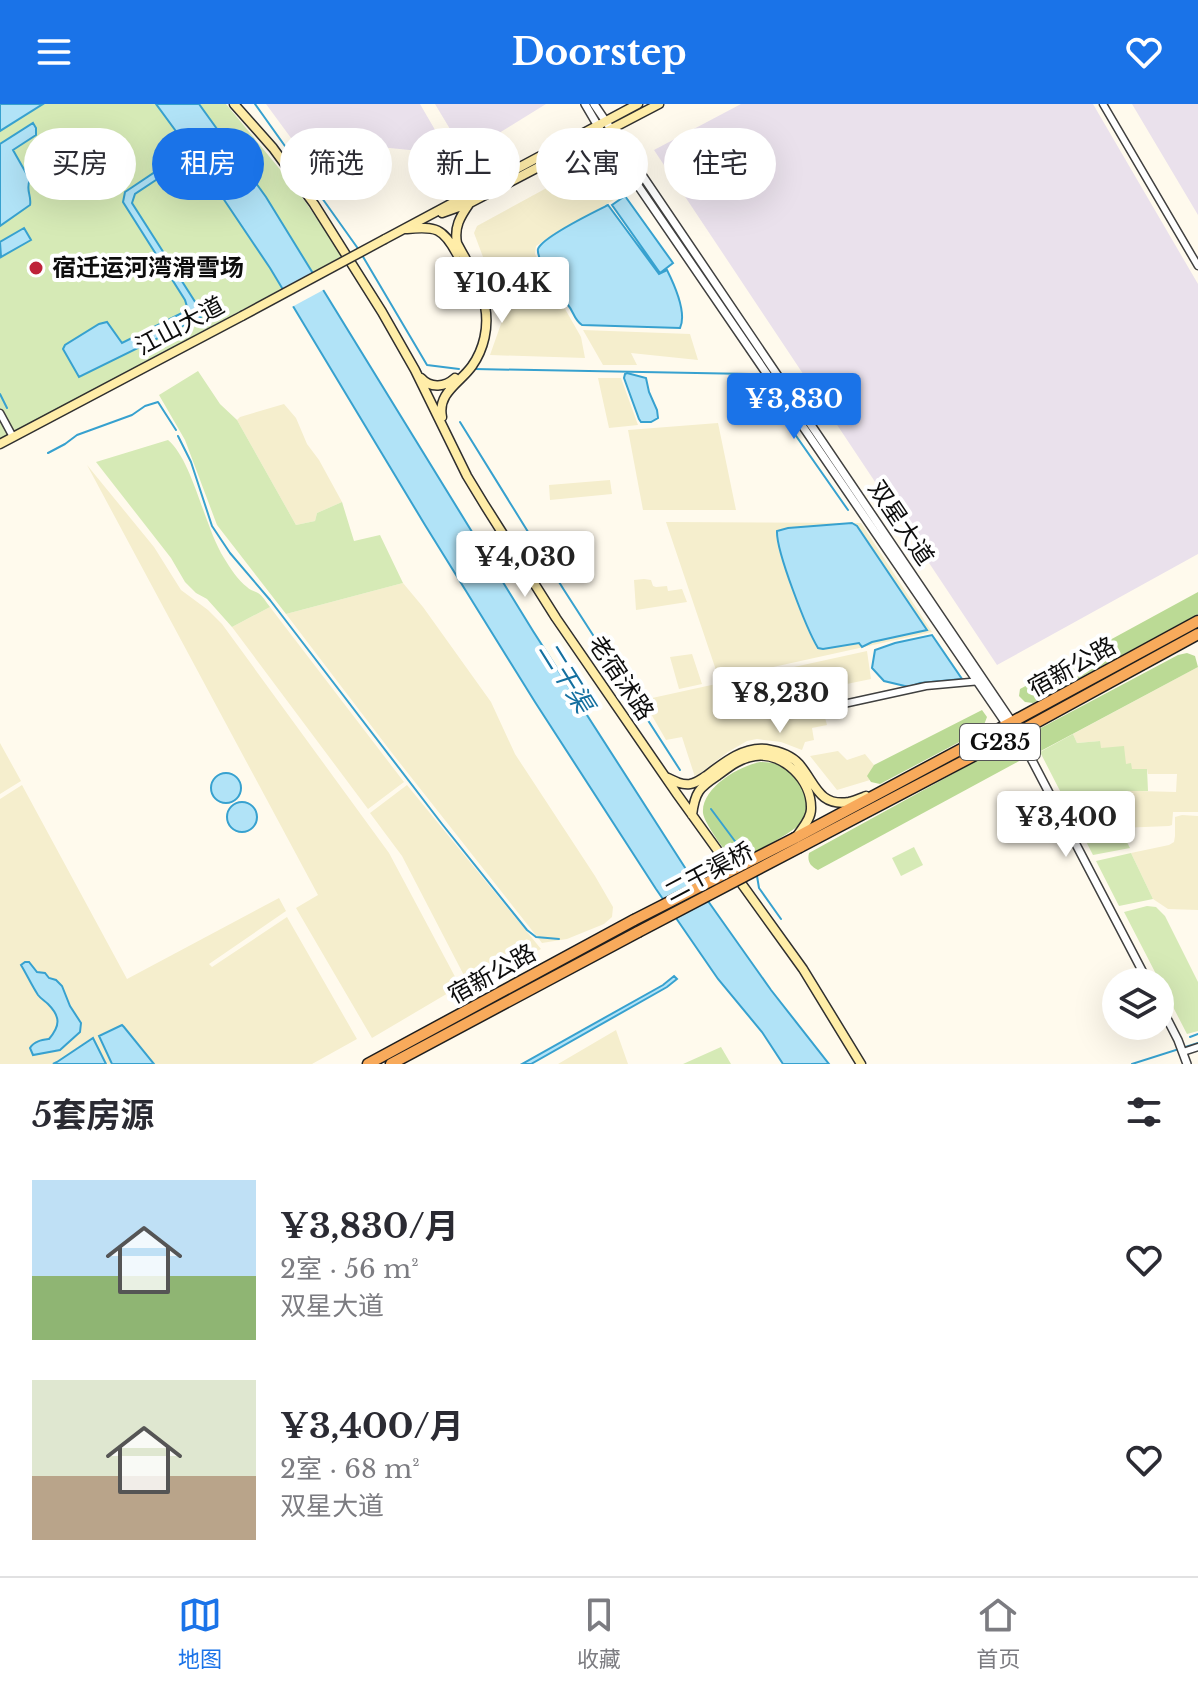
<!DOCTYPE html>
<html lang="zh">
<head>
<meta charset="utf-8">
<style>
  body { margin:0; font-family:"Libre Baskerville","Noto Sans SC",serif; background:#f7f7f7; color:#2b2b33; height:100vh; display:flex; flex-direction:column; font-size:30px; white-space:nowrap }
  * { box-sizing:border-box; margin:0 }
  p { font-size:26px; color:#7c7c81 }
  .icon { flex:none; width:44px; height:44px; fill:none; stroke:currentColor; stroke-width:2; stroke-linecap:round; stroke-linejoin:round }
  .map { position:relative; height:960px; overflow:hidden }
  .panel { display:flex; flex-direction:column; background:#fff; flex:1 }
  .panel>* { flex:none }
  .guide { position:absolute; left:24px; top:24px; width:1150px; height:72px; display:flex; gap:16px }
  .tools { position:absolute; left:1102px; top:864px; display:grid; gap:16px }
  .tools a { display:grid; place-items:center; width:72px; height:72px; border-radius:50%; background:#fff; box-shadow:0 8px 32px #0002; font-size:40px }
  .price { position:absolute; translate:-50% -68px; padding:0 18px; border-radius:8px; background:#fff; color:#222; font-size:26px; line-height:52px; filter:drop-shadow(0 2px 4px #0008) }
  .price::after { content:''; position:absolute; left:50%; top:48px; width:24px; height:18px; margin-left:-12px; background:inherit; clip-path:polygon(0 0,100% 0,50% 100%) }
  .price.selected { background:#1a73e8; color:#fff }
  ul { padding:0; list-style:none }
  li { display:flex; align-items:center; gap:24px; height:200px; padding:0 32px }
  li span { display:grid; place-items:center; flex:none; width:224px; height:160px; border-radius:0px; color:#555 }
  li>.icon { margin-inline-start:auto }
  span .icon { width:96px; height:96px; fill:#fffc; stroke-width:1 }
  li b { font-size:34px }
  h2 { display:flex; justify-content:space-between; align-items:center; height:96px; padding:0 32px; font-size:34px }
  .tag { padding:0 28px; border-radius:36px; background:#fff; box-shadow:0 8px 32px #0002; font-size:28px; line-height:72px }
  .tag.selected { background:#1a73e8; color:#fff }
  header { display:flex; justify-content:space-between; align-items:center; height:104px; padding:0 32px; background:#1a73e8; color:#fff; font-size:36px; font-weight:700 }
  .tabs { display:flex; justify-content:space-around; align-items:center; height:112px; border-top:2px solid #e1e1e2; background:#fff; font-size:22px; color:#7c7c81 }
  .tabs a { display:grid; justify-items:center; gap:4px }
  .tabs .selected { color:#1a73e8 }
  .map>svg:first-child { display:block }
</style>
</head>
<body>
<header><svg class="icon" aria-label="menu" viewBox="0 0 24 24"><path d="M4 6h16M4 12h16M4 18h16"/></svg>Doorstep<svg class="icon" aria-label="heart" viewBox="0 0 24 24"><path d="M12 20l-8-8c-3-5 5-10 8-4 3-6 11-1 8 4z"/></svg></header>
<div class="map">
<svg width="1198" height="960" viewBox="0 0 1198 960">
  <rect width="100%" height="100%" fill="#fffaed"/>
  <path fill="#eae1ec" d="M266,0H420L449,50L291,34Z
    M435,0H546L465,50Z
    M741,0H1093L1198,180V450L997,561L654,46Z
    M1132,0H1198V111Z"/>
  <path fill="#f5eecd" d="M554,80L615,89L616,94L612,97L554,130L536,142L535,150L543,166L581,233L585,254L490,251L502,217L500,198L474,129L477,122Z
    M583,226L690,230L698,256L631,249L637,261H603Z
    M598,274H621L638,321L609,324Z
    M284,300L296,314L307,340L319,356L342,398L317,409L315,417L296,421L237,316L240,313Z
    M718,319L736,406H643L628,326Z
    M87,361L154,443L181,486L208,506L222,520L389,749L460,882L372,934L296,804L318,791Z
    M610,376L612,390L550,396L549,381Z
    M666,418L861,419L932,528L719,575Z
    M644,475L651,476L653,482L656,483L667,482L668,487L682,485L687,498L636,506L634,476Z
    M403,479L423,503L491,598L515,650L595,772L613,803L612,813L604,820L567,835L542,839L392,649L286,510Z
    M270,503L404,678L368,705L232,523Z
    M867,547L871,575L832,583L833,595L806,599L808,610L823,606L827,621L812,624L814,636L805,638L802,646L781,638L757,635L747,637L728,648L695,673L682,633L666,636L643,596Z
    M692,550L702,580L679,585L670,553Z
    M1198,563V708H1173L1172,721L1169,722L1120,724L1101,686L1176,688L1177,670H1148L1147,665H1131L1100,644V637L1077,639L1073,630Z
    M0,639L21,677L0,690Z
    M838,647L847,656L865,650L874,661L868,672L870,676L837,686L810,652Z
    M22,681L127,875L279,794L286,807L209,860L212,863L287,813L357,935L312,960H0V695Z
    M407,681L541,845L470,883L402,752L370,709Z
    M1182,711L1198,712V806L1168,805L1153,795L1131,749L1169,741L1174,738L1175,732V713Z
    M616,926L628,960H558Z"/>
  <path fill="#d6eab6" d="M0,0H226L297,86L343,152L0,335Z
    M198,267L220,300L237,316L296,421L315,417L317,409L342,398L354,437L380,431L403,479L286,510L217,421L185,336L159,291Z
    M168,336C193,357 204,422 224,454C230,464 238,476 247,483C250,486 254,487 258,489C263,492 266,498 270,503L232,523L207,495L196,489L185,478L171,454L96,358Z
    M1073,630L1077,639L1100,637L1101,644L1124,642L1126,660L1131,659L1132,665H1147L1148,687H1101L1130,744L1093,751L1040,648Z
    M914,743L923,761L901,772L892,754Z
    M1131,749L1153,795L1119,802L1096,757Z
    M1147,802L1156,803L1165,812L1198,878V927L1187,930L1124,808Z
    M721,943L731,960H683Z"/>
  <path fill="#bbda95" d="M1198,488V510L1033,599L1025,598L1019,592L1020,585Z
    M1187,549L1195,552L1198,563L1037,649C1033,640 1033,635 1037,626L1178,551Z
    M982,606L987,613L982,626L880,680L871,678L867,672L874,661Z
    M1011,638L1017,641L1022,651L1021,656L818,766C810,762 807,757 809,749Z
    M760,658C769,658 776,659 784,663C799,671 815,701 804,716C794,729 750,751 734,757C726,749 704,719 703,709C701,684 739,662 760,658Z"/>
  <path fill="#b1e3f7" stroke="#37a1cf" stroke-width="2" d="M0,0H43L0,27Z
    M156,0H199L266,93L533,527L691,773L771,886L829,960H783L762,928L718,875L656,785L535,598L425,421L270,164L200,60Z
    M33,19L36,24V31L13,46L30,76C25,85 32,92 30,101L0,122V40Z
    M155,68L159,74L135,90L132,99L199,204L201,213L79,273L63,245L65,241L99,220L107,218L122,239L188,206L185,196L123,98L125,88Z
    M625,92L673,159L660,169L612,101Z
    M608,101L659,170L667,166C674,180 687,209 680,224L582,221C574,216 574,208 568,201C565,195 560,191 557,185C552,177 536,154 538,145C542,133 596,107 608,101Z
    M24,124L31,136L1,153L0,138Z
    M627,269L646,274L649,288L657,306L658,314L651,318H641L639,315L624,274L625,270Z
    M852,419L857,422L927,526L872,538L862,543L859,539L823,545L818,544C807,526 776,447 777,427L788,424Z
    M932,531L962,575L920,579L909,583L884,577L872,564L875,546L895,539Z
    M211 684a15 15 0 1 1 30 0a15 15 0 1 1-30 0Z
    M227 713a15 15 0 1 1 30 0a15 15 0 1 1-30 0Z
    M25,858H29L37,868L45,869L49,874L56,876L62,882L70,902L81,919L80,928L60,946L33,951L30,944C34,937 42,936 49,935C60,922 61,913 48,900C45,897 41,895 38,891C32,882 27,871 21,861Z
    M674,872L677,875L667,883L531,960H522L663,881Z
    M122,921L124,923L154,960H112L99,932Z
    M93,934L106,960H53L57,958Z"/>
  <path fill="#fffaed" d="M317,169L327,184L290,204L280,189Z"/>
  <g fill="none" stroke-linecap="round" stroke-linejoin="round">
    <path stroke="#37a1cf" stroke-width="2" d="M255,0L359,146
      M362,151L427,261L459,265
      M475,265L750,270L757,276L848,406
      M0,290L7,304
      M460,318L564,486L680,666
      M178,332L191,358L212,422L230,449L270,496L442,720L527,826L536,833L559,835
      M48,349L65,340L77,331L132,311L145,302L158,298L176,326
      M711,705L746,752
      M757,772L759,784L781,815
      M1190,933L1198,930
      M1132,960L1198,939"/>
    <g stroke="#404040" stroke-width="9">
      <path id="minor" d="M1103,0L1198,162
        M0,309L13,333
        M839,601L926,582L981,577
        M1183,948L1198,943"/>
    </g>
    <g stroke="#404040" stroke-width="10">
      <path id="tertiary" d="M585,0L602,29L1007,621L1012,631
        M594,0L1012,618L1148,878
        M1160,901L1178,936L1187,960"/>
    </g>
    <g stroke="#2f2f2f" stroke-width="11">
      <path id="secondary" d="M234,0L273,44L314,100L382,208L415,266L467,372L484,400L556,514L677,690L803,865L861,960
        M442,109L470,99L659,0
        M407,125C436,122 443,124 457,150
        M385,135L638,0
        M421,274C431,285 445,283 455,274
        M442,313C437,289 460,279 472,262C484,245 489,223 485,202C481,179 468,160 457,139C454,123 460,113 469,100
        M0,340L242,212
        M666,673C674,677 681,681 690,680C696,679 701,675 706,672C723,659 744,642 766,645C778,647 791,651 799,660C815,678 818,703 849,698C854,697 861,694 866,692
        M692,711C695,688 699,684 717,672C729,663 740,654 755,652C783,648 812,676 811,705C811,715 802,724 797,732"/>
    </g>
    <g stroke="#1e1e1e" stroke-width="13">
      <path id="trunk" d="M795,734L1012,618L1198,517
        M800,743L1017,629L1198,530
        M368,960L634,816
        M391,960L638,828"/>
    </g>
    <use href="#minor" stroke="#fff" stroke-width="6"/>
    <use href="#tertiary" stroke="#fff" stroke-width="7"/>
    <use href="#secondary" stroke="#ffeda8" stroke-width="8"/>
    <use href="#trunk" stroke="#f8aa5b" stroke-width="10"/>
    <g stroke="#2f2f2f" stroke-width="11" stroke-linecap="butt">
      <path id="secondary-bridge" d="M242,212L385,135"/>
    </g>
    <g stroke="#1e1e1e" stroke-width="13" stroke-linecap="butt">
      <path id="trunk-bridge" d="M634,816L795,734
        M638,828L800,743"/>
    </g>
    <use href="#secondary-bridge" stroke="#ffeda8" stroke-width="8"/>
    <use href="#trunk-bridge" stroke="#f8aa5b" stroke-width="10"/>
  </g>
  <circle fill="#be2339" stroke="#fff" stroke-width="3" cx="36" cy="164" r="8"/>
  <g text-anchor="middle" stroke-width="8" stroke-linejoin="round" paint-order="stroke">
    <rect fill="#fff" stroke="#565656" stroke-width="2" x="960" y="620" width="80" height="36" rx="6"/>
    <g font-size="22" font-weight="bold" fill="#0d0d0d">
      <text x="1000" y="646">G235</text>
    </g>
    <g font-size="24" font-weight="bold" fill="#0d0d0d" stroke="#fff" text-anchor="start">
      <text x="52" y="172">宿迁运河湾滑雪场</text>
    </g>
    <g font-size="24" fill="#0d0d0d" stroke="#fff">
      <text transform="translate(180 222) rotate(-28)" y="8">江山大道</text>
      <text transform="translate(901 419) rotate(56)" y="8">双星大道</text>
      <text transform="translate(1072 563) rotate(-29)" y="8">宿新公路</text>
      <text transform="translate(621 574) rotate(56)" y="8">老宿沭路</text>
      <text transform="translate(709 768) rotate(-28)" y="8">二干渠桥</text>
      <text transform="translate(492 870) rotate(-29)" y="8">宿新公路</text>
    </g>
    <g font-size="26" font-style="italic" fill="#1570a0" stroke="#fff">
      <text transform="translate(566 573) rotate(58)" y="9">二干渠</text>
    </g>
  </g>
</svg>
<div class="tools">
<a><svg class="icon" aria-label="layers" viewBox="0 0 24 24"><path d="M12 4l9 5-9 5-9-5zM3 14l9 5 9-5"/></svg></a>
</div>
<b class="price" style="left:502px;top:221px">¥10.4K</b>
<b class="price selected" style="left:794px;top:337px">¥3,830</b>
<b class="price" style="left:525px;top:495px">¥4,030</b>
<b class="price" style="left:780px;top:631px">¥8,230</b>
<b class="price" style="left:1066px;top:755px">¥3,400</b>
<div class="guide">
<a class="tag">买房</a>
<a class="tag selected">租房</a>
<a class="tag">筛选</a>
<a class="tag">新上</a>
<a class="tag">公寓</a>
<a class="tag">住宅</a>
</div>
</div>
<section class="panel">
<h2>5套房源<svg class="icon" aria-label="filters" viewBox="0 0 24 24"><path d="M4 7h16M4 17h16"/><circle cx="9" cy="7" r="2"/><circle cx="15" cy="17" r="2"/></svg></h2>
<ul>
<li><span style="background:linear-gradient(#bfe0f5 60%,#8fb573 0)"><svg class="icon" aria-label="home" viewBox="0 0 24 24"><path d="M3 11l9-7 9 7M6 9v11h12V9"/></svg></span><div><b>¥3,830/月</b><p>2室 · 56 m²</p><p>双星大道</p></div><svg class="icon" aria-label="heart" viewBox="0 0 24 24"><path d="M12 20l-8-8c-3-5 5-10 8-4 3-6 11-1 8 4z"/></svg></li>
<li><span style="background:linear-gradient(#dfe7d0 60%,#b9a48a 0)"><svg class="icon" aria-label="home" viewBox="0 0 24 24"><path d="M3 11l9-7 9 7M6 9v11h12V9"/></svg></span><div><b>¥3,400/月</b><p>2室 · 68 m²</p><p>双星大道</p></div><svg class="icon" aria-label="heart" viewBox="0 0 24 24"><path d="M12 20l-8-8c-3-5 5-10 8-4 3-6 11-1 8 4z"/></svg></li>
</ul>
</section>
<nav class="tabs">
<a class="selected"><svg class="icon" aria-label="map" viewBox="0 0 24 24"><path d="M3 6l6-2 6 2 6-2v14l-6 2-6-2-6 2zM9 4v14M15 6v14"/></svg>地图</a>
<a><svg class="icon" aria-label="saved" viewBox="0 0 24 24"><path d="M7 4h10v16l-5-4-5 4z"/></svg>收藏</a>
<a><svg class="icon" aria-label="home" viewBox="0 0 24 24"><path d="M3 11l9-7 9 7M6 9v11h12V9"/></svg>首页</a>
</nav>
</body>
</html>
